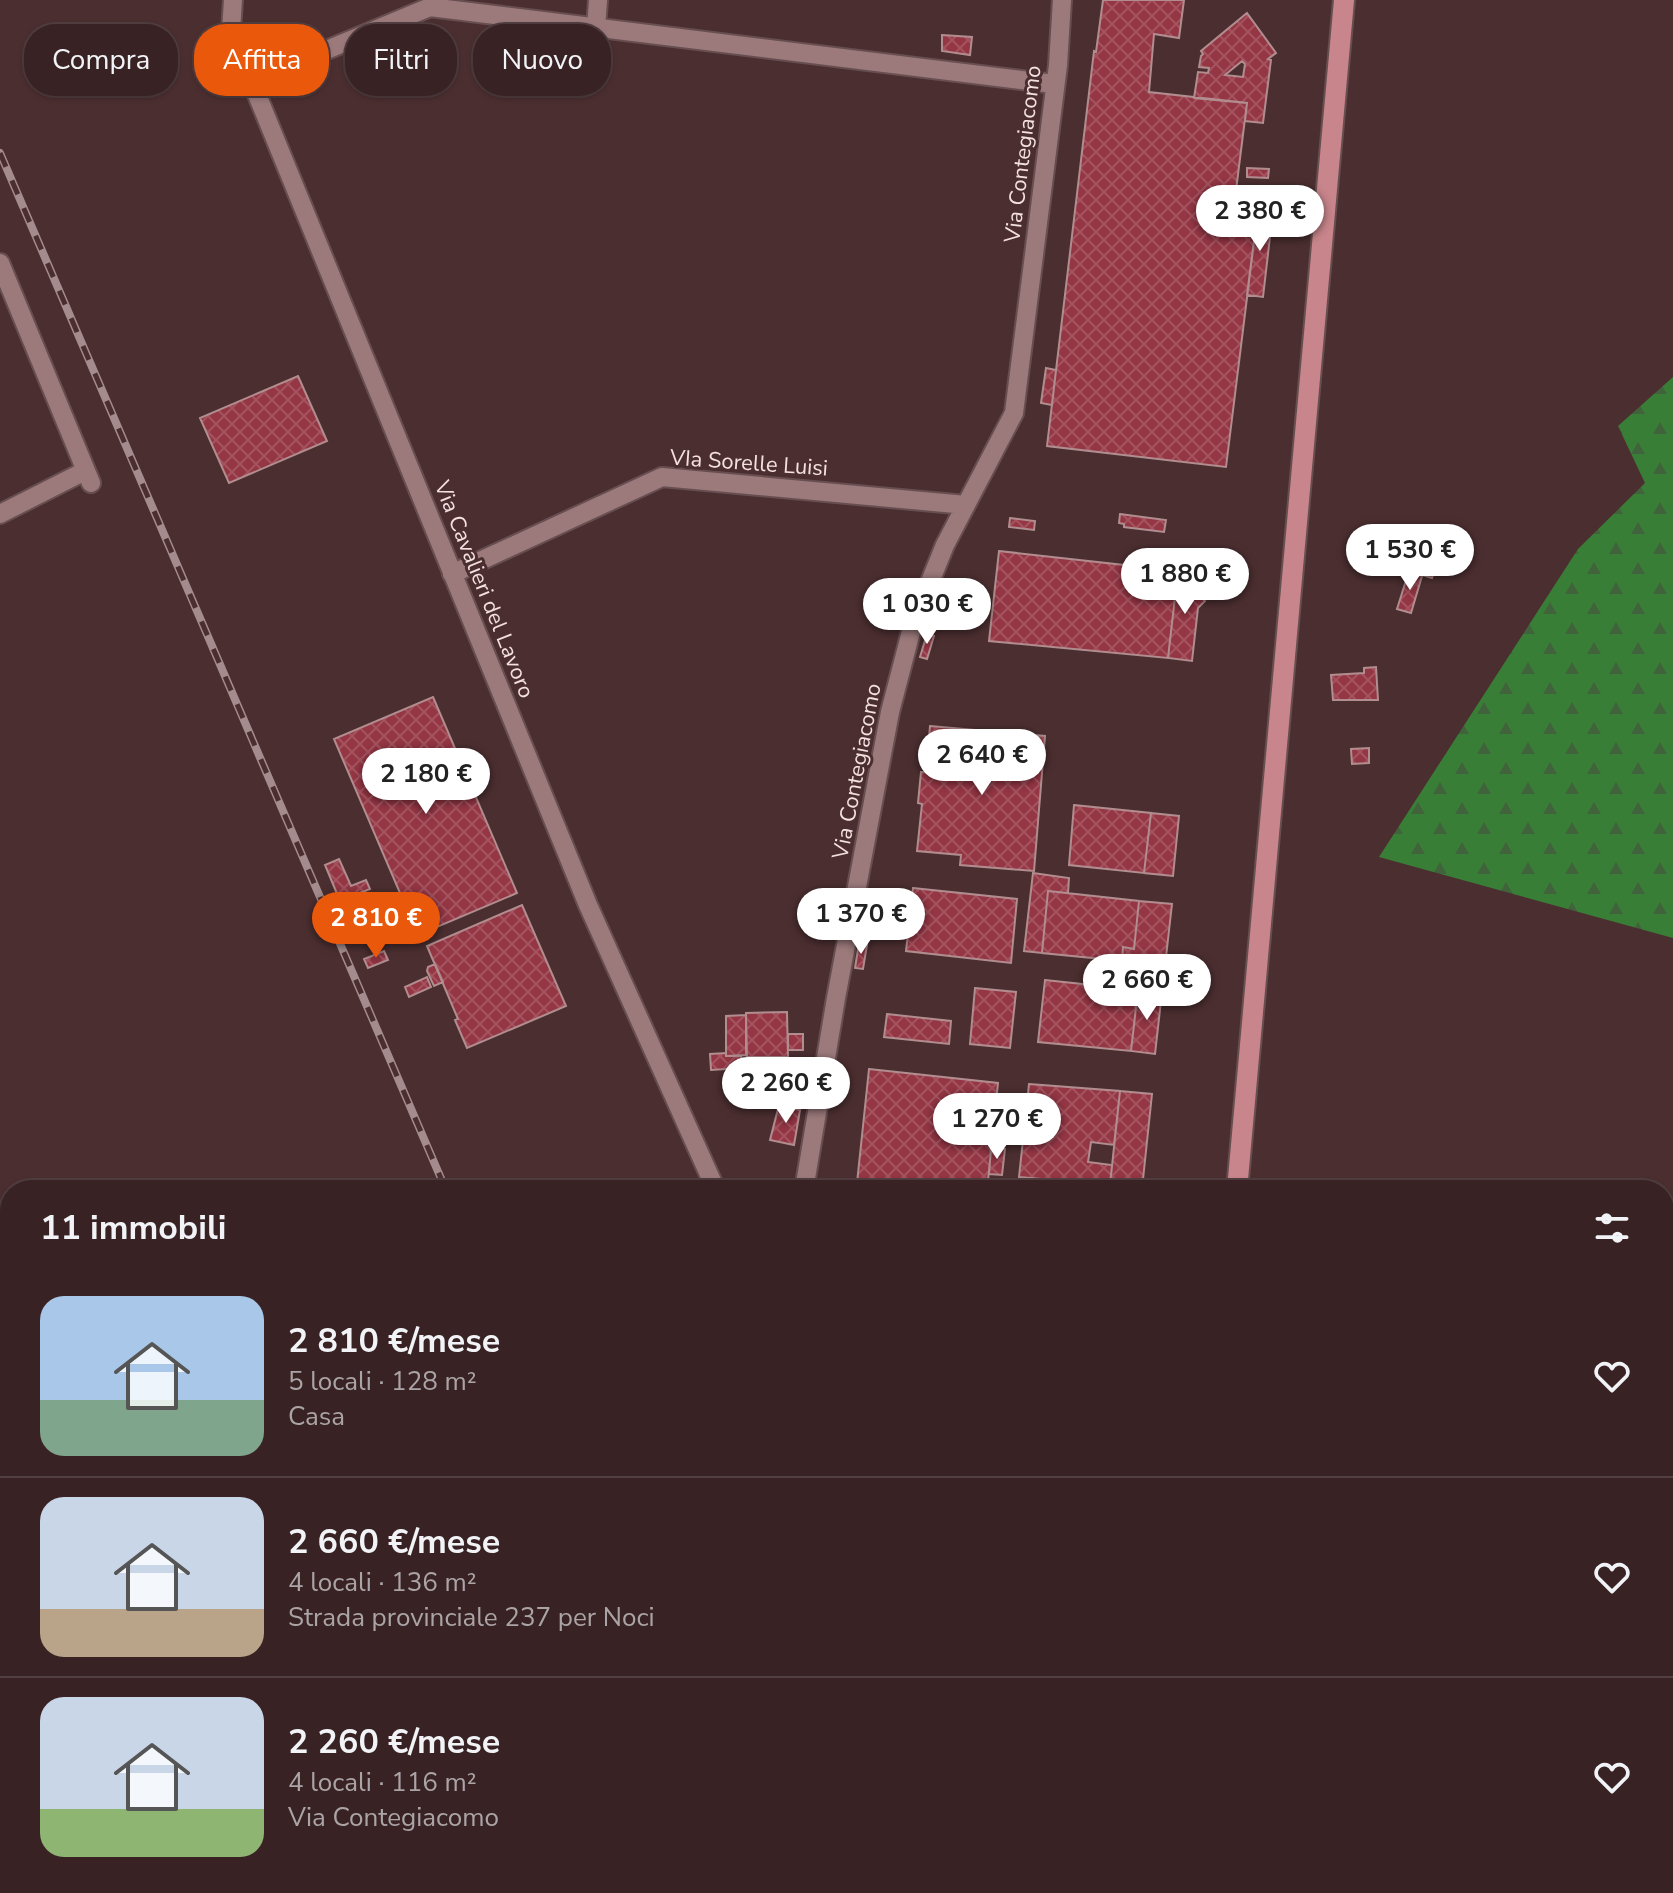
<!DOCTYPE html>
<html lang="it">
<head>
<meta charset="utf-8">
<style>
  body { margin:0; font-family:"Nunito Sans",sans-serif; background:#3f2a2c; color:#f1f3f6; height:100vh; display:flex; flex-direction:column; font-size:30px; white-space:nowrap }
  * { box-sizing:border-box; margin:0 }
  p { font-size:26px; color:#aba4a6 }
  .icon { flex:none; width:44px; height:44px; fill:none; stroke:currentColor; stroke-width:2; stroke-linecap:round; stroke-linejoin:round }
  .map { position:relative; flex:1; overflow:hidden }
  .sheet { position:absolute; left:0px; top:1180px; width:1674px; height:714px; display:flex; flex-direction:column; background:#382224; border-radius:32px 32px 0 0; box-shadow:0 2px 6px #0004,0 0 0 2px #523f41 }
  .sheet>* { flex:none }
  .banner { position:absolute; left:24px; top:24px; width:800px; height:72px; display:flex; gap:16px }
  .price { position:absolute; translate:-50% -68px; padding:0 18px; border-radius:28px; background:#fff; color:#222; font-size:26px; line-height:52px; filter:drop-shadow(0 2px 4px #0008) }
  .price::after { content:''; position:absolute; left:50%; top:48px; width:24px; height:18px; margin-left:-12px; background:inherit; clip-path:polygon(0 0,100% 0,50% 100%) }
  .price.current { background:#ea580c; color:#fff }
  ul { padding:0; list-style:none }
  li { display:flex; align-items:center; gap:24px; height:200px; padding:0 40px }
  li+li { border-top:2px solid #523f41 }
  li span { display:grid; place-items:center; flex:none; width:224px; height:160px; border-radius:24px; color:#555 }
  li>.icon { margin-inline-start:auto }
  span .icon { width:96px; height:96px; fill:#fffc; stroke-width:1 }
  li b { font-size:34px }
  h2 { display:flex; justify-content:space-between; align-items:center; height:96px; padding:0 40px; font-size:34px }
  .tag { padding:0 28px; border-radius:32px; background:#382224; box-shadow:0 2px 6px #0004,0 0 0 2px #523f41; font-size:28px; line-height:72px }
  .tag.current { background:#ea580c; color:#fff }
  .map>svg:first-child { display:block }
</style>
</head>
<body>
<div class="map">
<svg width="1673" height="1893" viewBox="0 0 1673 1893">
  <defs>
    <pattern id="forest-firs" width="22" height="20" patternUnits="userSpaceOnUse" patternTransform="scale(2)"><rect width="22" height="20" fill="#397e36"/><path d="M5 1l3.5 6h-7zM16 11l3.5 6h-7z" fill="#40633c"/></pattern>
    <pattern id="building-cross-hatch" width="8" height="8" patternUnits="userSpaceOnUse" patternTransform="scale(2)"><rect width="8" height="8" fill="#943644"/><path d="M0 0l8 8M0 8l8-8" fill="none" stroke="#a4535f"/></pattern>
  </defs>
  <rect width="100%" height="100%" fill="#4b2e30"/>
  <path fill="url(#forest-firs)" d="M1673,377V938L1379,857L1578,549L1645,483L1618,426Z"/>
  <path fill="url(#building-cross-hatch)" stroke="#b18d8f" stroke-width="2" fill-rule="evenodd" d="M1103,0H1184L1179,38L1154,34L1149,92L1247,103L1234,206L1258,209L1226,467L1047,446L1094,51L1096,52Z
    M1247,13L1276,53L1268,59L1271,60L1263,123L1245,121L1247,103L1194,98L1198,72L1208,73L1209,68L1199,67L1201,56L1203,54L1201,51ZM1242,61L1245,64L1243,77L1225,75Z
    M942,35L972,37L970,55L942,51Z
    M509,64L511,75L518,76L516,88L505,86L507,76L500,72L503,65Z
    M1247,168L1269,169L1268,178L1247,177Z
    M1258,209L1273,211L1263,297L1247,295Z
    M1046,368L1056,370L1052,405L1041,403Z
    M298,376L327,441L229,483L200,418Z
    M1120,514L1166,520L1164,532L1124,527V524L1119,523Z
    M1010,518L1035,521L1034,530L1009,527Z
    M1408,547L1439,555L1432,578L1409,571L1411,563L1404,562Z
    M999,551L1178,571L1168,658L989,641Z
    M1178,571L1202,574L1200,596L1205,601L1198,608L1192,661L1168,658Z
    M1409,571L1422,576L1411,613L1397,609Z
    M927,634L934,636L927,659L920,657Z
    M1376,667L1378,700H1333L1331,675L1364,673V668Z
    M433,697L517,893L418,935L334,739Z
    M930,726L1045,736L1034,871L960,865L961,855L917,851L922,804L918,803L921,772H926Z
    M1369,748V763L1352,764L1351,749Z
    M1074,805L1151,813L1144,873L1069,865Z
    M1151,813L1179,816L1173,876L1144,873Z
    M339,859L351,886L366,880L370,889L340,901L325,865Z
    M1033,873L1069,878L1068,893L1048,891L1042,953L1024,951Z
    M913,888L1017,899L1011,963L906,951Z
    M1048,891L1139,901L1134,949L1123,947L1122,961L1042,953Z
    M868,895L882,898L876,938L860,935Z
    M1139,901L1172,904L1165,966L1122,961L1123,947L1134,949Z
    M522,905L566,1006L467,1048L455,1020L458,1019L427,946Z
    M859,943L867,945L863,969L855,968Z
    M384,951L388,960L368,968L364,959Z
    M435,964L443,982L434,986L427,971L428,967Z
    M427,977L431,987L409,997L405,987Z
    M1045,980L1138,990L1131,1051L1038,1042Z
    M975,988L1016,992L1010,1048L970,1044Z
    M1138,990L1162,992L1155,1054L1131,1051Z
    M787,1012L788,1057H747L746,1013Z
    M887,1014L951,1021L949,1044L884,1037Z
    M746,1015V1055L726,1056V1016Z
    M788,1034H803V1050H788Z
    M726,1053V1056H741L742,1068L711,1070L710,1054Z
    M744,1069H759L760,1105L745,1106Z
    M869,1069L998,1083L987,1190H918L857,1183Z
    M1029,1084L1120,1091L1114,1145L1091,1142L1088,1162L1112,1165L1110,1185L1019,1177Z
    M1120,1091L1152,1094L1142,1189L1110,1185Z
    M779,1105L800,1110L794,1145L770,1140Z
    M991,1147L1005,1149L1002,1175L989,1174Z
    M1606,1884H1638L1631,1893H1617Z"/>
  <g fill="none" stroke-linecap="round" stroke-linejoin="round">
    <g stroke="#674e50" stroke-width="22">
      <path id="minor" d="M233,0L231,31L588,905L716,1190
        M596,28L598,0
        M252,81L430,7L1054,84
        M0,263L91,483
        M0,514L85,471
        M452,574L662,477L966,505
        M804,1190L836,998L890,712L913,624L945,545L1014,413L1058,65L1062,0
        M1664,1766L1673,1768
        M1022,1884L1023,1893
        M1198,1884V1893
        M1144,1893L1146,1884"/>
    </g>
    <g stroke="#674e50" stroke-width="24">
      <path id="major" d="M1237,1190L1344,0
        M1171,1893L1172,1884"/>
    </g>
    <use href="#minor" stroke="#9c7a7c" stroke-width="18"/>
    <use href="#major" stroke="#c8858b" stroke-width="20"/>
    <g stroke="#a48c8e" stroke-width="8">
      <path id="rail" d="M0,153L446,1190
        M744,1884L748,1893"/>
    </g>
    <use href="#rail" stroke="#4b2e30" stroke-width="5" stroke-dasharray="15" stroke-linecap="butt"/>
  </g>
  <g text-anchor="middle" stroke-width="6" stroke-linejoin="round" paint-order="stroke">
    <g font-size="22" fill="#f4e0e1" stroke="#4b2e30">
      <text transform="translate(1022 154) rotate(-83)" y="8">Via Contegiacomo</text>
      <text transform="translate(749 462) rotate(4)" y="8">VIa Sorelle Luisi</text>
      <text transform="translate(485 589) rotate(68)" y="8">Via Cavalieri del Lavoro</text>
      <text transform="translate(856 771) rotate(-79)" y="8">Via Contegiacomo</text>
    </g>
  </g>
</svg>
<b class="price" style="left:1260px;top:253px">2 380 €</b>
<b class="price" style="left:1410px;top:592px">1 530 €</b>
<b class="price" style="left:1185px;top:616px">1 880 €</b>
<b class="price" style="left:927px;top:646px">1 030 €</b>
<b class="price" style="left:982px;top:797px">2 640 €</b>
<b class="price" style="left:426px;top:816px">2 180 €</b>
<b class="price" style="left:861px;top:956px">1 370 €</b>
<b class="price current" style="left:376px;top:960px">2 810 €</b>
<b class="price" style="left:1147px;top:1022px">2 660 €</b>
<b class="price" style="left:786px;top:1125px">2 260 €</b>
<b class="price" style="left:997px;top:1161px">1 270 €</b>
<div class="banner">
<a class="tag">Compra</a>
<a class="tag current">Affitta</a>
<a class="tag">Filtri</a>
<a class="tag">Nuovo</a>
</div>
<section class="sheet">
<h2>11 immobili<svg class="icon" aria-label="filters" viewBox="0 0 24 24"><path d="M4 7h16M4 17h16"/><circle cx="9" cy="7" r="2"/><circle cx="15" cy="17" r="2"/></svg></h2>
<ul>
<li><span style="background:linear-gradient(#a9c7e8 65%,#7fa58c 0)"><svg class="icon" aria-label="home" viewBox="0 0 24 24"><path d="M3 11l9-7 9 7M6 9v11h12V9"/></svg></span><div><b>2 810 €/mese</b><p>5 locali · 128 m²</p><p>Casa</p></div><svg class="icon" aria-label="heart" viewBox="0 0 24 24"><path d="M12 20l-8-8c-3-5 5-10 8-4 3-6 11-1 8 4z"/></svg></li>
<li><span style="background:linear-gradient(#c9d6e8 70%,#b9a48a 0)"><svg class="icon" aria-label="home" viewBox="0 0 24 24"><path d="M3 11l9-7 9 7M6 9v11h12V9"/></svg></span><div><b>2 660 €/mese</b><p>4 locali · 136 m²</p><p>Strada provinciale 237 per Noci</p></div><svg class="icon" aria-label="heart" viewBox="0 0 24 24"><path d="M12 20l-8-8c-3-5 5-10 8-4 3-6 11-1 8 4z"/></svg></li>
<li><span style="background:linear-gradient(#c9d6e8 70%,#8fb573 0)"><svg class="icon" aria-label="home" viewBox="0 0 24 24"><path d="M3 11l9-7 9 7M6 9v11h12V9"/></svg></span><div><b>2 260 €/mese</b><p>4 locali · 116 m²</p><p>Via Contegiacomo</p></div><svg class="icon" aria-label="heart" viewBox="0 0 24 24"><path d="M12 20l-8-8c-3-5 5-10 8-4 3-6 11-1 8 4z"/></svg></li>
</ul>
</section>
</div>
</body>
</html>
